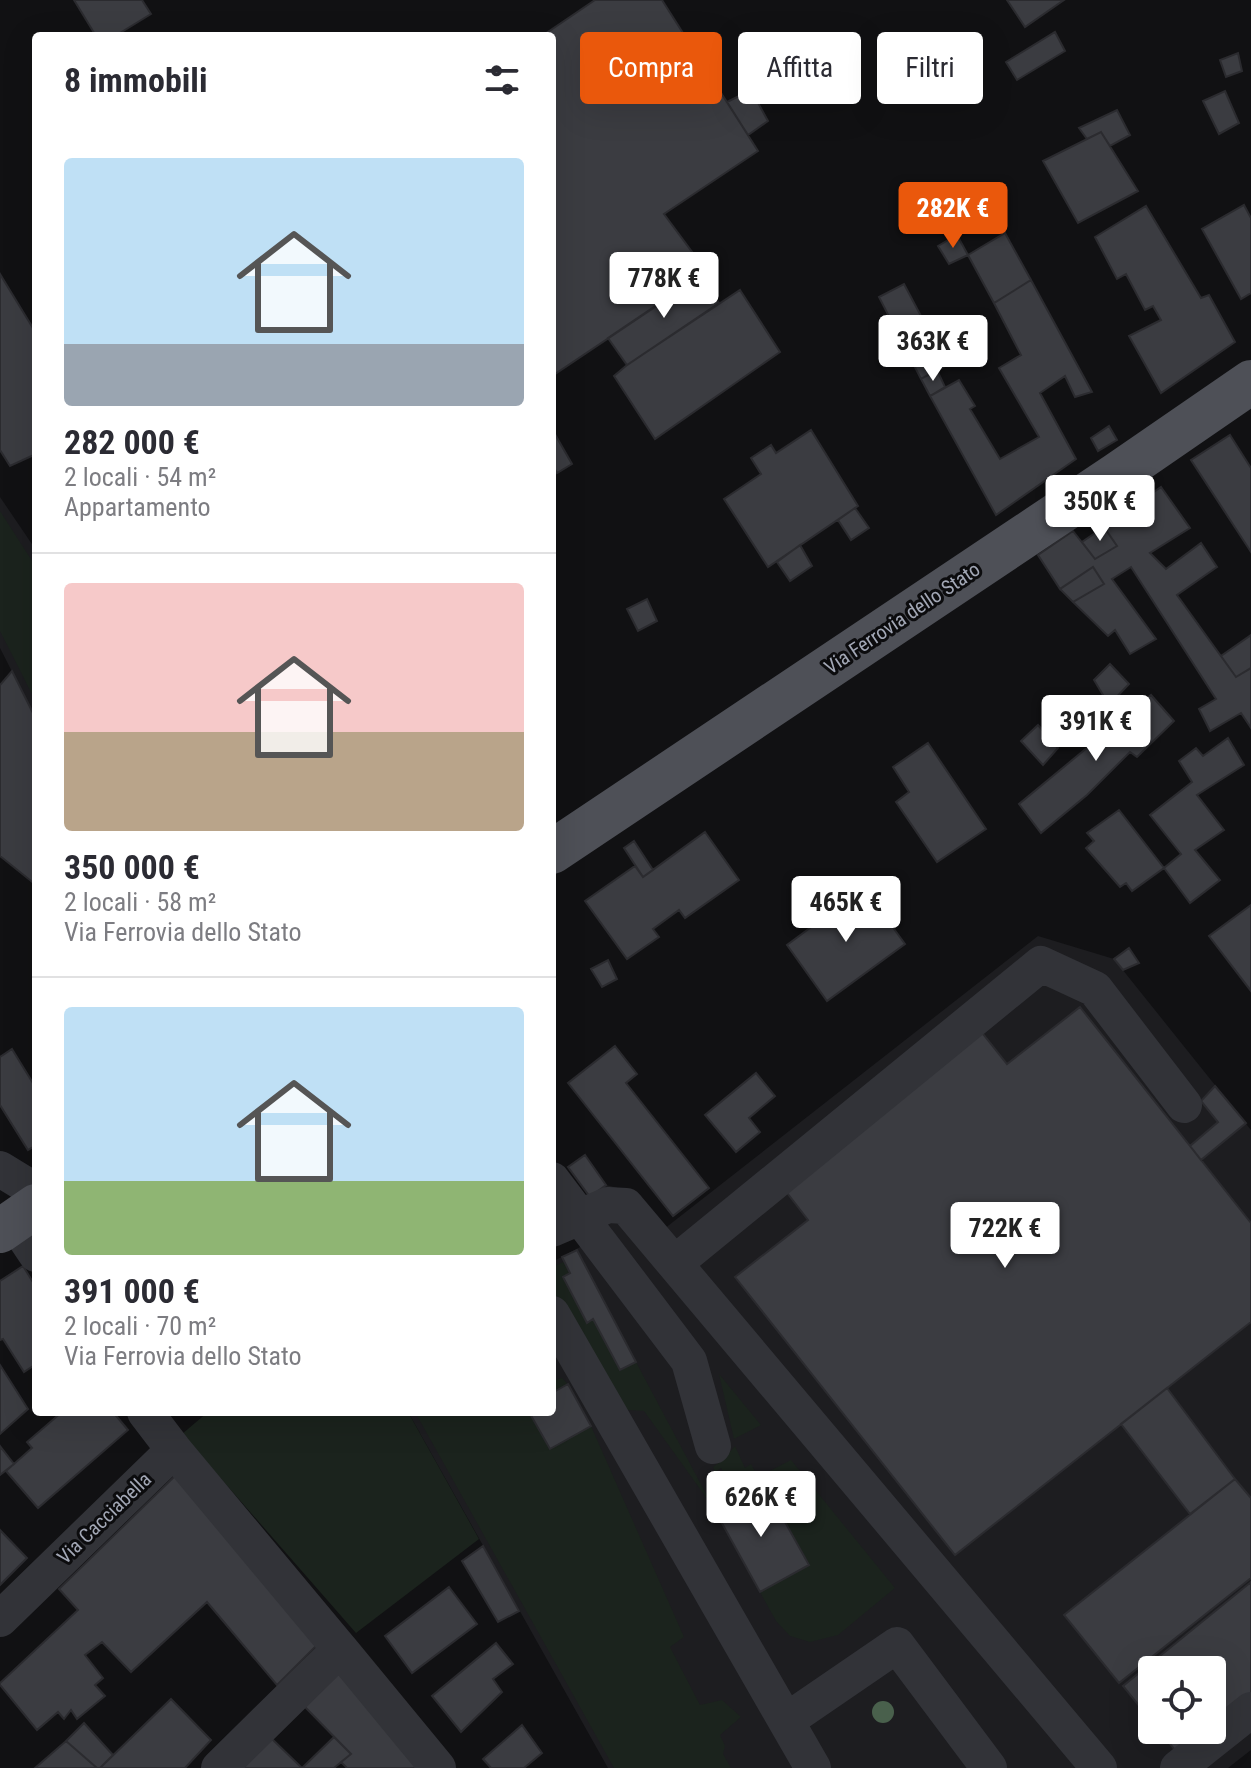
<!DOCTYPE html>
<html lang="it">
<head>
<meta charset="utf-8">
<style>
  body { margin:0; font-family:"Roboto Condensed",sans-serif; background:#f7f7f7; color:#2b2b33; height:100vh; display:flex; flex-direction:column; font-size:30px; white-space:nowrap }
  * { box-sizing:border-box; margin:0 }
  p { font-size:26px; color:#7c7c81 }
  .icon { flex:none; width:44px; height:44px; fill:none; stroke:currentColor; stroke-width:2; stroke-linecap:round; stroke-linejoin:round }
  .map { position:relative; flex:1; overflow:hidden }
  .sheet { position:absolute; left:32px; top:32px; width:524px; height:1384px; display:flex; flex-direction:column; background:#fff; border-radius:8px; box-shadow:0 8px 32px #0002 }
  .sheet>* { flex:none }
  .guide { position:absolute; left:580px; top:32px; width:550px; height:72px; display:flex; gap:16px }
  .fabs { position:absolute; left:1138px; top:1656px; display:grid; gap:16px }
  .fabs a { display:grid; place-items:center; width:88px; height:88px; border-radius:8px; background:#fff; box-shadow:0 8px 32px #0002; font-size:40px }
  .price { position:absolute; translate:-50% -68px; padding:0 18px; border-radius:8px; background:#fff; color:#222; font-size:26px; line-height:52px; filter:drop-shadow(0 2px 4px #0008) }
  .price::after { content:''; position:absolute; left:50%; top:48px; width:24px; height:18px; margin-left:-12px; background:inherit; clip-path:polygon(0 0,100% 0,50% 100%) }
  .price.on { background:#ea580c; color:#fff }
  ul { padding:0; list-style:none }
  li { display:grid; align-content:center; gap:16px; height:424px; padding:0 32px }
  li+li { border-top:2px solid #e1e1e2 }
  li span { display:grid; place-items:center; height:248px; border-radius:8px; color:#555 }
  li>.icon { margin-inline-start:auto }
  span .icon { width:144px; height:144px; fill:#fffc; stroke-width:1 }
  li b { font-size:34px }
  h2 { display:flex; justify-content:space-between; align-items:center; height:96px; padding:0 32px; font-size:34px }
  .tag { padding:0 28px; border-radius:8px; background:#fff; box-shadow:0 8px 32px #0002; font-size:28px; line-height:72px }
  .tag.on { background:#ea580c; color:#fff }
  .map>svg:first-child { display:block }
</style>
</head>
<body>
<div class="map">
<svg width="1251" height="1768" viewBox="0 0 1251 1768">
  <rect width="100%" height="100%" fill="#111113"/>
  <path fill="#1d1d20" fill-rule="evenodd" d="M0,497L36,550V719L0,648Z
    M1038,936L1114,959L1251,1130V1750L1228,1768H608L408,1412H552V1262L612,1230L590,1197L606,1185L634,1192L664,1229ZM1152,1670H1212V1730H1152Z"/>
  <path fill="#1b231d" d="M0,511L36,567V702L0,631Z
    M564,1262L570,1273L563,1277L588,1322L593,1319L620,1370L636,1362L713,1507L644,1411L613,1409L552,1297V1267Z
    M719,1374L761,1425L734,1439Z
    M562,1378L568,1384L591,1426L684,1637L670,1647L700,1705L722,1700L741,1717L720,1735L725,1746L723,1754L731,1768H614L415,1412H552V1381Z
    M208,1412H408L479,1539L356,1633L182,1434Z
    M735,1446L745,1468L751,1464L758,1477L791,1460L895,1588L838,1635L810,1642L790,1636L776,1621L760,1592L809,1564L781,1514L772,1518L751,1480L733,1490L721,1468L715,1472L713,1467L724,1459Z"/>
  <path fill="#3b3c41" stroke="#2b2b2f" stroke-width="2" d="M74,0H142L151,14L115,36H96Z
    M595,0H662L758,151L664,214L707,272L552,376V36H542Z
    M1007,0H1064L1025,27Z
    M1055,32L1065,51L1017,80L1006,62Z
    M1238,53L1242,71L1226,77L1220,60Z
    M751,90L768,121L748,135L727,102Z
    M1225,91L1239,123L1219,134L1203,101Z
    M1117,110L1130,135L1110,146L1101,132L1087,139L1079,128Z
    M1101,132L1138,191L1078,223L1043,161Z
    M1244,205L1251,218V293L1241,299L1202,229Z
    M1146,206L1201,298L1209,295L1235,342L1161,393L1129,336L1161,320L1153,306L1145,310L1126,274L1117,279L1095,237Z
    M1005,233L1031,280L994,303L968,255Z
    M957,235L968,255L949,264L938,246Z
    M0,274L36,333V454L10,466L0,450Z
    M700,276L719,303L627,365L608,338Z
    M1031,280L1092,392L1075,397L1065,376L1040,393L1076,459L996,515L930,396L959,380L975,406L970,409L1000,459L1039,437L999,368L1021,355L994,303Z
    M904,284L947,365L921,379L879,297Z
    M740,290L780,352L655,439L614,376L627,365Z
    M937,370L945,387L930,396L921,379Z
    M1109,426L1117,440L1098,451L1091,438Z
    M552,429L572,464L557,473L552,464Z
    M811,430L858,506L768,567L724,499L761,474L751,458L771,445L776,453Z
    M1230,435L1251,468V552L1191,460Z
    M1161,487L1190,528L1150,553L1166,569L1201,543L1217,567L1177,595L1236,677L1251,668V728L1241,713L1210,731L1199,709L1216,699L1131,567L1112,579L1156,639L1130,654L1115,630L1108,636L1073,602L1104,584L1093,567L1060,589L1038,555L1073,531L1095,559L1117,546L1104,527Z
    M855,508L869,528L851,540L838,520Z
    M1104,527L1117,546L1095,559L1082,542Z
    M800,545L812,566L790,581L777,562Z
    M1093,567L1104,584L1073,602L1060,589Z
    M647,599L657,621L638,631L627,609Z
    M1251,635V668L1236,677L1221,656Z
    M1110,664L1129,684L1109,705L1094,680Z
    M12,671L36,719V885L0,856V685Z
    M1151,695L1174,721L1137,757L1130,752L1087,795L1041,833L1019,804Z
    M1038,725L1058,748L1043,765L1021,741Z
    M1228,738L1244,765L1197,795L1224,830L1195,850L1220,880L1190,903L1164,868L1181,854L1150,815L1192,782L1179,761L1196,748L1203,756Z
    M928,743L986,829L937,862L896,802L909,792L893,767Z
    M1119,810L1164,868L1132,891L1126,883L1120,887L1086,848L1094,841L1087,833Z
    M705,832L739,880L685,918L679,910L653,929L659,937L627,959L585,901L635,866L643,877Z
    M634,841L653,870L643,877L624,848Z
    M864,888L905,944L827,1001L787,945Z
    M1251,905V991L1209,936Z
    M1129,948L1139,963L1123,970L1114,959Z
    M608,960L617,979L602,987L591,969Z
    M1080,1007L1251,1223V1322L955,1555L735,1277L808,1220L781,1185L979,1029L1007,1064Z
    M615,1046L637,1074L626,1083L709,1188L673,1216L568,1083Z
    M12,1049L36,1088V1145L28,1150L0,1105V1057Z
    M756,1073L775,1096L749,1118L760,1132L736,1152L705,1115Z
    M1215,1086L1246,1123L1201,1160L1190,1146L1218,1122L1201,1101Z
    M585,1155L606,1185L590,1197L568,1167Z
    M577,1250L636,1362L620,1370L593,1319L587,1323L563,1277L570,1273L562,1257Z
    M23,1266L36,1287V1364L24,1372L3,1339L0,1340V1281Z
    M0,1365L28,1409L0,1434Z
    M568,1384L591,1426L550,1449L529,1412H552V1393Z
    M1167,1388L1235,1479L1190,1514L1121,1424Z
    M62,1412H113L128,1430L38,1508L6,1471L32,1448L27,1442Z
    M0,1446L14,1464L0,1475Z
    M177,1474L318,1644L277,1685L207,1602L131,1672L102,1642L85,1655L103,1678L95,1685L105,1696L77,1719L71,1710L64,1719L58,1712L37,1730L0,1685V1683L78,1610L59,1589Z
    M1235,1479L1251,1498V1578L1119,1683L1064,1615Z
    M754,1485L772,1518L780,1513L809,1565L760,1592L713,1507Z
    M0,1530L27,1558L0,1585Z
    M483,1546L519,1611L498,1622L462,1561Z
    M1251,1582V1697L1212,1728V1670H1152V1722L1123,1686Z
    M449,1587L477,1624L412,1673L385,1636Z
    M496,1643L513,1664L493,1679L502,1692L461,1732L432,1696Z
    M343,1669L418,1768H347L341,1762L351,1754L303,1705Z
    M171,1699L211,1740L185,1768H100Z
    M84,1723L113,1755L100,1768H97L66,1741Z
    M522,1725L542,1753L524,1768H491L483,1759Z
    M1159,1730H1210L1179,1755Z
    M270,1737L302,1768H240Z
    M334,1737L351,1754L334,1768H302Z
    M66,1741L97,1768H35Z"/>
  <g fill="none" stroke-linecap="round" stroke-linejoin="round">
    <path stroke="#323338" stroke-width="36" d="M0,1169L36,1191
      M552,1180L580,1217L608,1205L626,1206L1099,1768
      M14,1221L36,1254
      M552,1229L580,1217L689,1361L713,1446
      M675,1263L1041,964L1095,989L1184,1105
      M552,1314L813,1768
      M174,1450L340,1649
      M0,1619L174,1450L145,1412
      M786,1721L897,1645L989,1768
      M219,1768L340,1649L438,1768
      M1178,1768L1251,1710"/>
    <path stroke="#4e5057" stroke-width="44" d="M552,852L1116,475L1251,382
      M0,1231L36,1206"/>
  </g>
  <circle fill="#49604c" cx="883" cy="1712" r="11"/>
  <g text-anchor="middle" stroke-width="6" stroke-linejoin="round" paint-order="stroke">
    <g font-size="20" fill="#a2a7b5" stroke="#0c0c0e">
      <text transform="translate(902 618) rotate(-34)" y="7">Via Ferrovia dello Stato</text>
      <text transform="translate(104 1518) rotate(-44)" y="7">Via Cacciabella</text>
    </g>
  </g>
</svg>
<div class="fabs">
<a><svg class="icon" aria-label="locate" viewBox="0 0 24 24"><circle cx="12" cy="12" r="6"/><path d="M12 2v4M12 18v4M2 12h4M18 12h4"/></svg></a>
</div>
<b class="price on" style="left:953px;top:250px">282K €</b>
<b class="price" style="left:664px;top:320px">778K €</b>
<b class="price" style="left:933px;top:383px">363K €</b>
<b class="price" style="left:1100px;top:543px">350K €</b>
<b class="price" style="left:1096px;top:763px">391K €</b>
<b class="price" style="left:846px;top:944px">465K €</b>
<b class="price" style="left:1005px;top:1270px">722K €</b>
<b class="price" style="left:761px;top:1539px">626K €</b>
<div class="guide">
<a class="tag on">Compra</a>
<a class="tag">Affitta</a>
<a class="tag">Filtri</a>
</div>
<section class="sheet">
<h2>8 immobili<svg class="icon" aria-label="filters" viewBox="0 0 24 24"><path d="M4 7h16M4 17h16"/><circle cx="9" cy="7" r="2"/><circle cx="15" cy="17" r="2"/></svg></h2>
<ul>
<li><span style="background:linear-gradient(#bfe0f5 75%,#9aa5b1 0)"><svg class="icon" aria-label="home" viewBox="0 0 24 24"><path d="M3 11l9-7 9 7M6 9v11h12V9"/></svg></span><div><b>282 000 €</b><p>2 locali · 54 m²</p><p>Appartamento</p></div></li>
<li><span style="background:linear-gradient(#f6c9c9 60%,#b9a48a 0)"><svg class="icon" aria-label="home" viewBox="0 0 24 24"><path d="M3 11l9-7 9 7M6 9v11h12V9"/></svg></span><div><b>350 000 €</b><p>2 locali · 58 m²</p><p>Via Ferrovia dello Stato</p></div></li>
<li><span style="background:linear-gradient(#bfe0f5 70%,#8fb573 0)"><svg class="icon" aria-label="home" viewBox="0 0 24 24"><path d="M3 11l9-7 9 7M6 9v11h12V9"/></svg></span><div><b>391 000 €</b><p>2 locali · 70 m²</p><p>Via Ferrovia dello Stato</p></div></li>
</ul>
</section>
</div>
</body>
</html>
